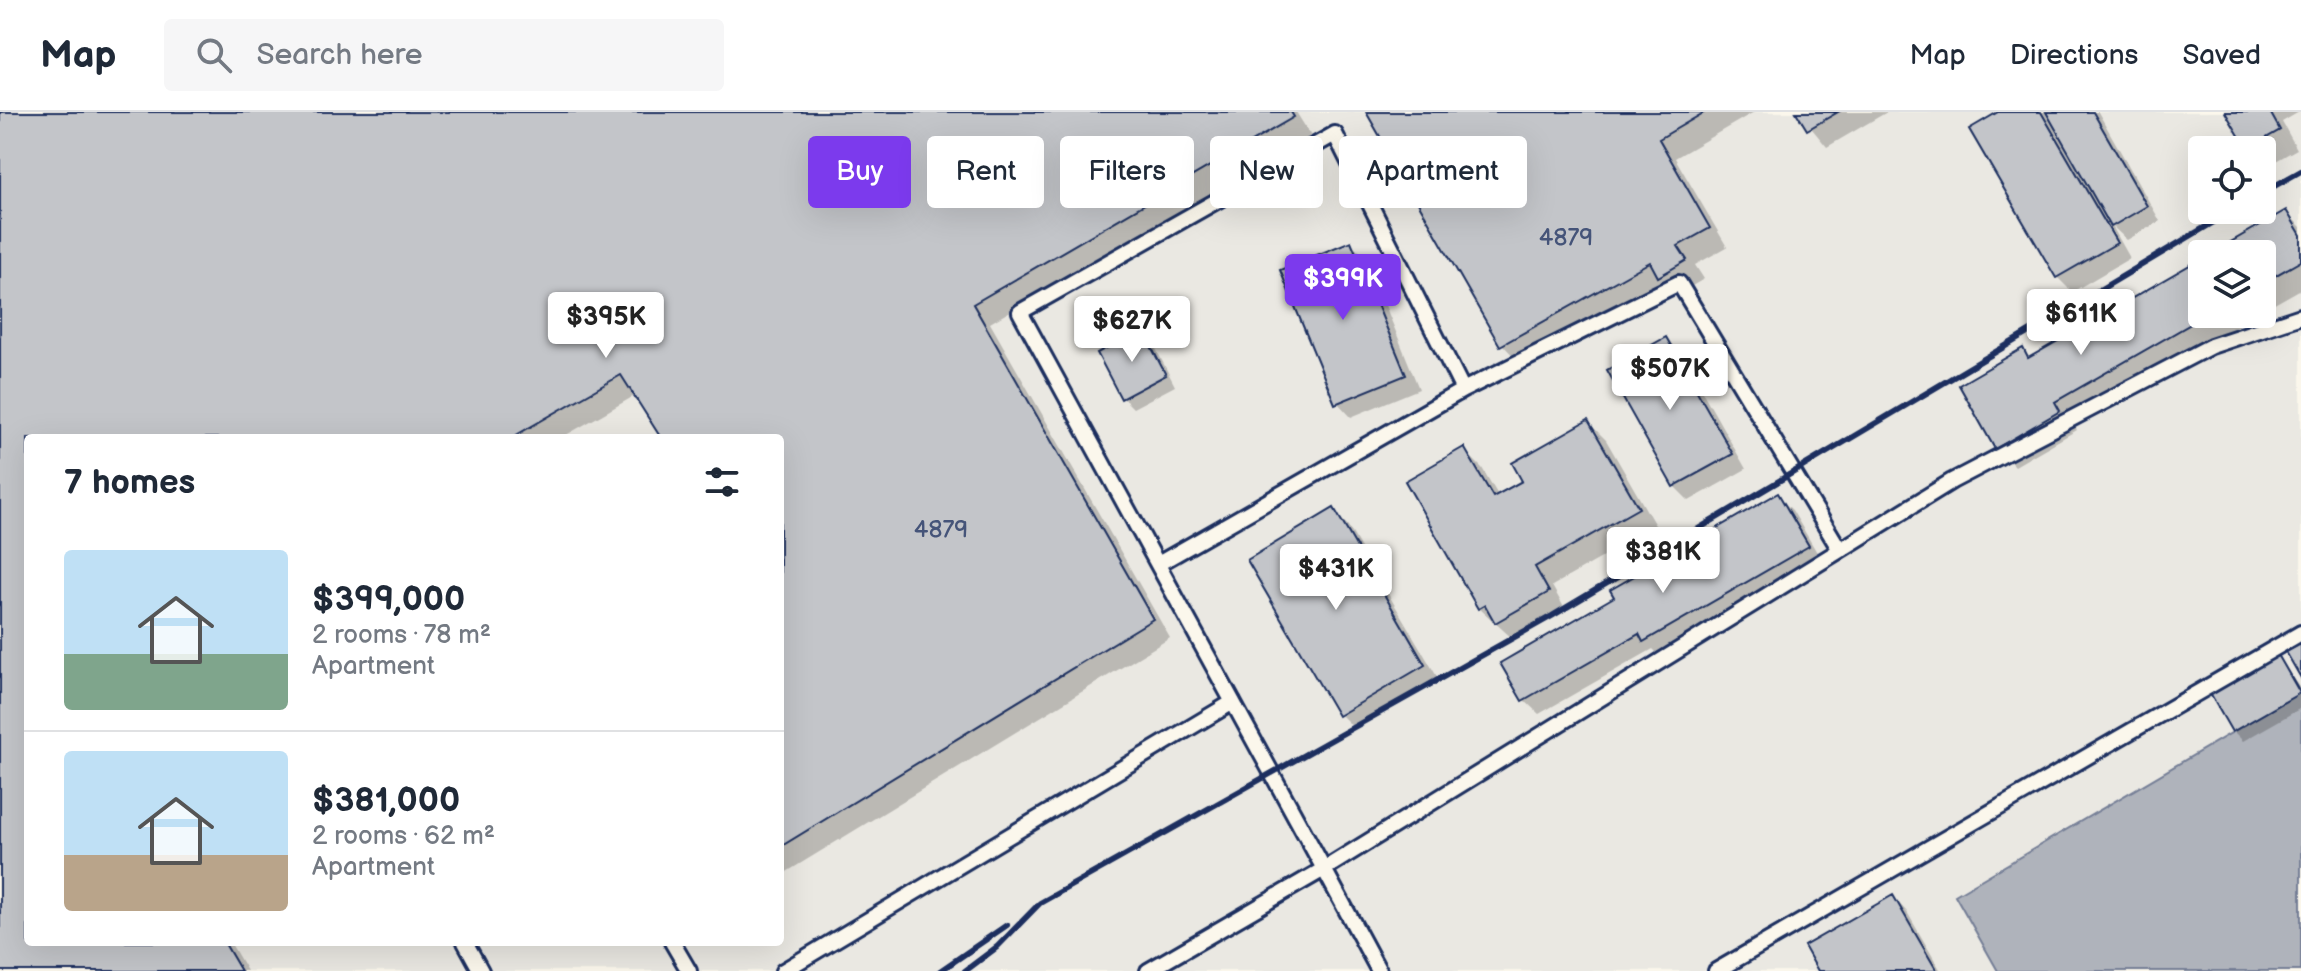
<!DOCTYPE html>
<html lang="en">
<head>
<meta charset="utf-8">
<style>
  body { margin:0; font-family:"Balsamiq Sans",sans-serif; background:#f6f6f7; color:#1f2937; height:100vh; display:flex; flex-direction:column; font-size:30px; white-space:nowrap }
  * { box-sizing:border-box; margin:0 }
  p { font-size:26px; color:#747a83 }
  .icon { flex:none; width:44px; height:44px; fill:none; stroke:currentColor; stroke-width:2; stroke-linecap:round; stroke-linejoin:round }
  .map { position:relative; flex:1; overflow:hidden }
  .sheet { position:absolute; left:24px; top:322px; width:760px; height:512px; display:flex; flex-direction:column; background:#fff; border-radius:8px; box-shadow:0 8px 32px #0002 }
  .sheet>* { flex:none }
  .guide { position:absolute; left:808px; top:24px; width:760px; height:72px; display:flex; gap:16px }
  .fabs { position:absolute; left:2188px; top:24px; display:grid; gap:16px }
  .fabs a { display:grid; place-items:center; width:88px; height:88px; border-radius:8px; background:#fff; box-shadow:0 8px 32px #0002; font-size:40px }
  .price { position:absolute; translate:-50% -68px; padding:0 18px; border-radius:8px; background:#fff; color:#222; font-size:26px; line-height:52px; filter:drop-shadow(0 2px 4px #0008) }
  .price::after { content:''; position:absolute; left:50%; top:48px; width:24px; height:18px; margin-left:-12px; background:inherit; clip-path:polygon(0 0,100% 0,50% 100%) }
  .price.current { background:#7c3aed; color:#fff }
  ul { padding:0; list-style:none }
  li { display:flex; align-items:center; gap:24px; height:200px; padding:0 40px }
  li+li { border-top:2px solid #e0e1e3 }
  li span { display:grid; place-items:center; flex:none; width:224px; height:160px; border-radius:8px; color:#555 }
  li>.icon { margin-inline-start:auto }
  span .icon { width:96px; height:96px; fill:#fffc; stroke-width:1 }
  li b { font-size:34px }
  h2 { display:flex; justify-content:space-between; align-items:center; height:96px; padding:0 40px; font-size:34px }
  .pill { padding:0 28px; border-radius:8px; background:#fff; box-shadow:0 8px 32px #0002; font-size:28px; line-height:72px }
  .pill.current { background:#7c3aed; color:#fff }
  header { display:flex; align-items:center; gap:48px; box-sizing:border-box; height:112px; padding:0 40px; background:#fff; border-bottom:2px solid #e0e1e3 }
  header strong { font-size:38px }
  nav { display:flex; gap:44px; margin-inline-start:auto; font-size:28px }
  .search { width:560px; height:72px; background:#f6f6f7; display:flex; align-items:center; gap:20px; box-sizing:border-box; padding:0 28px; border-radius:8px; color:#747a83; font-size:30px }
  .map>svg:first-child { display:block }
</style>
</head>
<body>
<header>
<strong>Map</strong>
<div class="search"><svg class="icon" aria-label="search" viewBox="0 0 24 24"><circle cx="10" cy="10" r="6"/><path d="M15 15l6 6"/></svg>Search here</div>
<nav><a>Map</a><a>Directions</a><a>Saved</a></nav>
</header>
<div class="map">
<svg width="2301" height="859" viewBox="0 0 2301 859">
  <rect width="100%" height="100%" fill="#fbf7ec"/>
  <filter id="ink" filterUnits="userSpaceOnUse"><feTurbulence type="fractalNoise" baseFrequency=".0125" numOctaves="2"/><feDisplacementMap in="SourceGraphic" scale="16" xChannelSelector="R" yChannelSelector="G"/><feConvolveMatrix kernelMatrix="1 2 1 2 8 2 1 2 1" color-interpolation-filters="sRGB"/></filter>
  <g filter="url(#ink)">
    <path fill="#eae8e2" fill-rule="evenodd" d="M0,0H2301V859H0ZM2202,38H2262V98H2202ZM2202,142H2262V202H2202ZM28,326H780V830H28Z"/>
    <path fill="#afb3bb" stroke="#747e96" stroke-width="2" d="M2301,580V859H1998L1955,783Z"/>
    <path fill="#0003" d="M0,0H1296L1311,24L990,211L1170,526L780,764V326H663L636,283L561,326H28V830H230L247,859H0Z
      M1368,0H1754L1675,46L1727,135L1695,153L1704,167L1678,182L1666,169L1520,251L1502,232Z
      M1798,0H1887L1827,35Z
      M2002,0H2098L2160,109L2127,128L2112,114L2130,146L2072,180L2057,165Z
      M2228,0H2299L2282,10L2297,37L2267,54L2262,49V38L2248,36Z
      M2286,100L2301,115V177L2262,199V142H2214Z
      M1351,131L1366,146L1419,277L1351,305L1337,290Z
      M2202,149V202H2258L2072,309L2077,318L2015,354L1997,335L2022,239L2031,247Z
      M1142,219L1152,229L1175,274L1133,296L1123,286Z
      M1666,227L1681,242L1746,357L1689,389L1674,374L1610,259Z
      M1588,310L1606,328L1656,415L1552,474L1566,499L1514,528L1479,496L1464,338L1482,356L1499,385L1525,370Z
      M1777,384L1792,398L1822,449L1659,543L1653,537L1539,602L1524,588Z
      M1334,399L1348,414L1439,568L1355,617L1340,602Z
      M2277,543L2301,578V596L2243,629L2233,619Z
      M1893,785L1907,800L1941,859H1820Z"/>
    <path fill="#c3c5c9" stroke="#1b2f5e" stroke-width="2" d="M0,0H1291L1294,5L973,192L1153,507L780,735V326H661L621,263L511,326H28V830H224L241,859H0Z
      M1366,0H1705L1659,27L1710,116L1678,134L1687,148L1658,165L1650,150L1500,234Z
      M1796,0H1838L1807,18Z
      M1998,0H2041L2117,131L2056,166L1969,17Z
      M2046,0H2093L2147,94L2111,115Z
      M2225,0H2270L2280,18L2247,37Z
      M2286,98L2301,123V149L2262,171V142H2210Z
      M1351,129L1406,263L1335,292L1280,158Z
      M2202,146V202H2208L2055,290L2060,299L1995,337L1959,273L2023,236L2028,246Z
      M1142,217L1166,263L1121,287L1097,241Z
      M1666,225L1733,342L1673,375L1607,258Z
      M1588,308L1639,396L1535,455L1549,480L1495,511L1485,493L1478,497L1405,369L1464,335L1493,385L1522,369L1512,351Z
      M1778,381L1809,434L1643,530L1639,522L1522,589L1500,551L1614,485L1610,478Z
      M1334,396L1425,553L1338,604L1247,448Z
      M2301,532V566L2286,540Z
      M2277,541L2300,581L2232,620L2209,580Z
      M1893,783L1937,859H1818L1804,834Z"/>
    <g fill="none" stroke-linecap="round" stroke-linejoin="round">
      <g stroke="#1b2f5e" stroke-width="20">
        <path id="lane" d="M1463,278L1335,22L1020,200L1324,757L1952,369L2211,234L2301,204
          M1158,452L1463,278L1679,171L1840,438
          M465,830L481,859
          M672,830L689,859
          M783,859L1233,590
          M1148,859L1324,757L1379,859
          M1716,859L2301,521"/>
      </g>
      <use href="#lane" stroke="#fbf7ec" stroke-width="14"/>
      <path stroke="#1b2f5e" stroke-width="6" d="M2262,81L2301,59
        M940,859L1007,813
        M965,859L997,835L1040,791L1552,504L2234,98"/>
    </g>
  </g>
  <g text-anchor="middle" stroke-width="8" stroke-linejoin="round" paint-order="stroke">
    <g font-size="24" fill="#455479">
      <text x="1566" y="133">4879</text>
      <text x="941" y="425">4879</text>
    </g>
  </g>
</svg>
<div class="fabs">
<a><svg class="icon" aria-label="locate" viewBox="0 0 24 24"><circle cx="12" cy="12" r="6"/><path d="M12 2v4M12 18v4M2 12h4M18 12h4"/></svg></a>
<a><svg class="icon" aria-label="layers" viewBox="0 0 24 24"><path d="M12 4l9 5-9 5-9-5zM3 14l9 5 9-5"/></svg></a>
</div>
<b class="price current" style="left:1343px;top:210px">$399K</b>
<b class="price" style="left:2081px;top:245px">$611K</b>
<b class="price" style="left:606px;top:248px">$395K</b>
<b class="price" style="left:1132px;top:252px">$627K</b>
<b class="price" style="left:1670px;top:300px">$507K</b>
<b class="price" style="left:1663px;top:483px">$381K</b>
<b class="price" style="left:1336px;top:500px">$431K</b>
<div class="guide">
<a class="pill current">Buy</a>
<a class="pill">Rent</a>
<a class="pill">Filters</a>
<a class="pill">New</a>
<a class="pill">Apartment</a>
</div>
<section class="sheet">
<h2>7 homes<svg class="icon" aria-label="filters" viewBox="0 0 24 24"><path d="M4 7h16M4 17h16"/><circle cx="9" cy="7" r="2"/><circle cx="15" cy="17" r="2"/></svg></h2>
<ul>
<li><span style="background:linear-gradient(#bfe0f5 65%,#7fa58c 0)"><svg class="icon" aria-label="home" viewBox="0 0 24 24"><path d="M3 11l9-7 9 7M6 9v11h12V9"/></svg></span><div><b>$399,000</b><p>2 rooms · 78 m²</p><p>Apartment</p></div></li>
<li><span style="background:linear-gradient(#bfe0f5 65%,#b9a48a 0)"><svg class="icon" aria-label="home" viewBox="0 0 24 24"><path d="M3 11l9-7 9 7M6 9v11h12V9"/></svg></span><div><b>$381,000</b><p>2 rooms · 62 m²</p><p>Apartment</p></div></li>
</ul>
</section>
</div>
</body>
</html>
